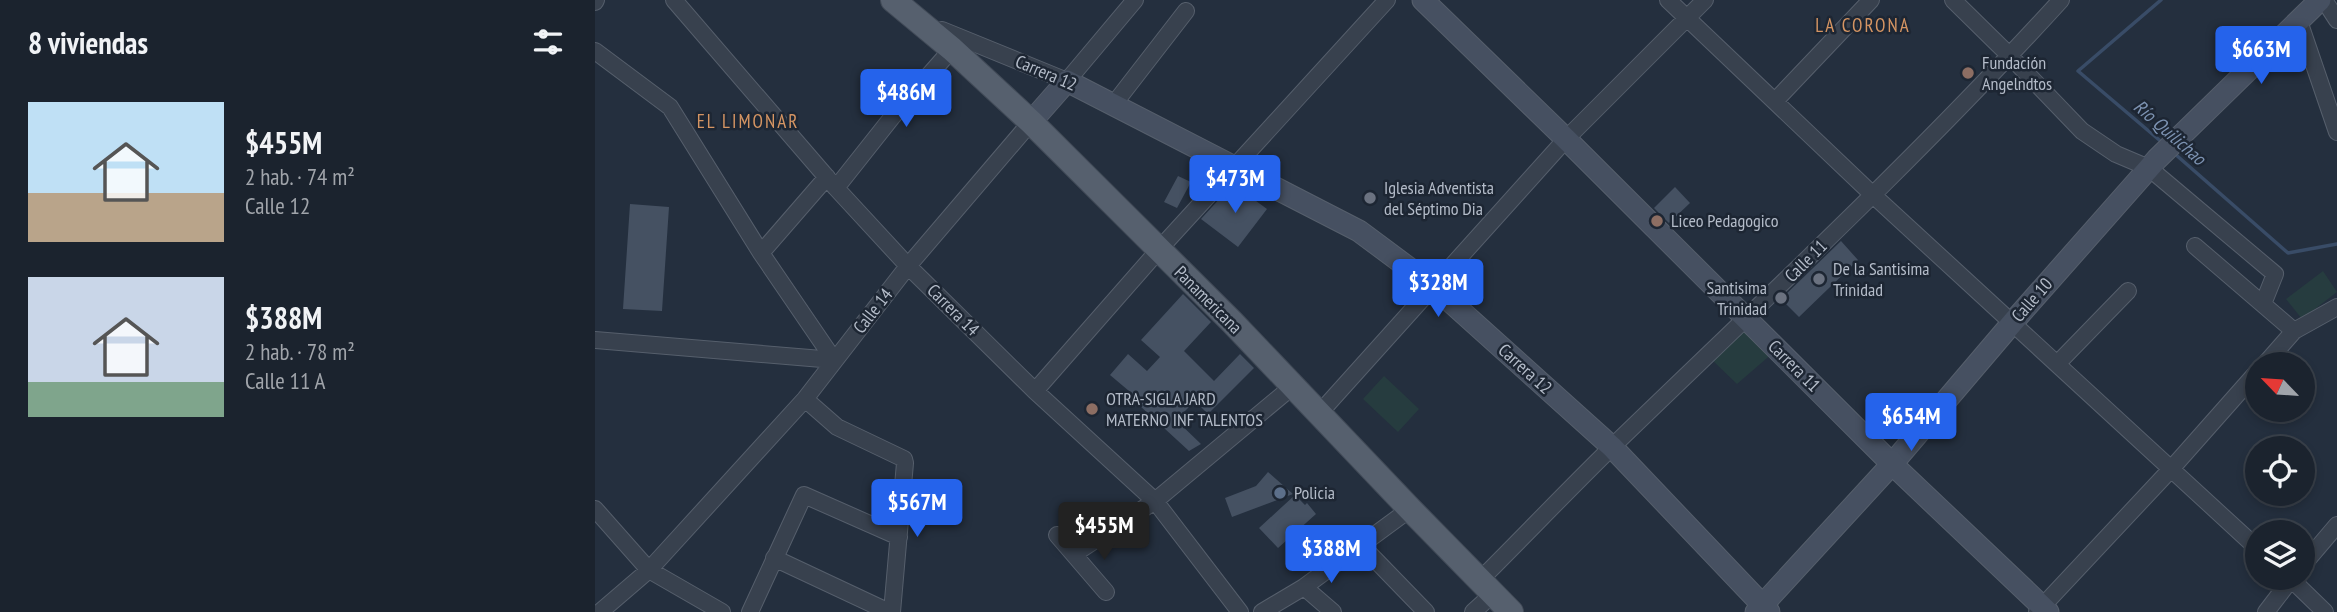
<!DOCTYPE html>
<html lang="es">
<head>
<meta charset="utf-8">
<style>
  body { margin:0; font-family:"PT Sans Narrow",sans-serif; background:#282f3a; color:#f1f3f6; height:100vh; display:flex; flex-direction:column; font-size:26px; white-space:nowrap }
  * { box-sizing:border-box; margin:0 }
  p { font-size:23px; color:#a0a4aa }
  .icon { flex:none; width:38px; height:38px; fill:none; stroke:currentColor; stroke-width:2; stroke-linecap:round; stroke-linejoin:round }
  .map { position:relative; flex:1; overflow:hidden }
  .details { display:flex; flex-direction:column; background:#1b232e; width:595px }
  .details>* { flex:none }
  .needle { width:46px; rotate:295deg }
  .tools { position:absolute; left:1650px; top:352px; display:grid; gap:14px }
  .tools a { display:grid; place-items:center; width:70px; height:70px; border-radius:50%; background:#1b232e; box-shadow:0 4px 10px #0003,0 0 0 2px #39404a; font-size:35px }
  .price { position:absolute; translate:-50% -60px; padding:0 16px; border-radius:7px; background:#2563eb; color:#fff; font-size:23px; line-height:46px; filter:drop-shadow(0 2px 4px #0008) }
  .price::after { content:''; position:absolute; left:50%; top:42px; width:21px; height:16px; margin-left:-10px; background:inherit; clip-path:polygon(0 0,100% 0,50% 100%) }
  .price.on { background:#222; color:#fff }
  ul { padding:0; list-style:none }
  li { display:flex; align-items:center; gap:21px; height:175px; padding:0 28px }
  li span { display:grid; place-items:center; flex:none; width:196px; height:140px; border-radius:0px; color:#555 }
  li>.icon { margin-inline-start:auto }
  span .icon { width:84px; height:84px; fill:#fffc; stroke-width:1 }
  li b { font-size:30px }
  h2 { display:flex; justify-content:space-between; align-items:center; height:84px; padding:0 28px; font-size:30px }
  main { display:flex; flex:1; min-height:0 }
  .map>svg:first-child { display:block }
</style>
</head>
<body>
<main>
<section class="details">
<h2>8 viviendas<svg class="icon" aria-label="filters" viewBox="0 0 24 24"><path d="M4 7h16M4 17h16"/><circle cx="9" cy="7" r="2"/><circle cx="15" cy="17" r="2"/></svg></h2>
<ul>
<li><span style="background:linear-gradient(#bfe0f5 65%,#b9a48a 0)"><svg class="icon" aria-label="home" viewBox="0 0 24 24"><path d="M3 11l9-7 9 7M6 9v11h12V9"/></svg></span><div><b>$455M</b><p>2 hab. · 74 m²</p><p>Calle 12</p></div></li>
<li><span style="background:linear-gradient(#c9d6e8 75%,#7fa58c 0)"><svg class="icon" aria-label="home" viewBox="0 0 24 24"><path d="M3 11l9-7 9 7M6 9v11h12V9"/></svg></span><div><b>$388M</b><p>2 hab. · 78 m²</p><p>Calle 11 A</p></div></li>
</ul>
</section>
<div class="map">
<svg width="1742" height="612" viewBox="0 0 1742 612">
  <rect width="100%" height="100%" fill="#242f3e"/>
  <path fill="#263c3f" d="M1728,271L1742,292L1707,319L1691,299Z
    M1152,323L1179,352L1142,384L1116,359Z
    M789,376L824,409L803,432L768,399Z"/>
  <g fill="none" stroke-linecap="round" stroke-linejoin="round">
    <path stroke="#394c67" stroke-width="3.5" d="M1566,0L1483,71L1569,144
      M1580,154L1693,253L1742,244"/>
  </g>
  <path fill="#455162" d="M583,176L596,182L582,208L569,202Z
    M638,184L672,209L643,247L606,219Z
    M1080,187L1095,203L1074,223L1059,208Z
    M35,204L74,207L67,311L28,309Z
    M1246,241L1263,260L1204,317L1186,299Z
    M588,294L616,322L589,351L619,381L645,354L659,368L613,414L600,401L581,420L606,444L594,451L532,394L534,391L515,375L533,354L552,371L565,357L546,340Z
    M673,472L698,494L637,517L630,498L661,486Z
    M700,495L710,505L712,503L721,514L683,548L664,528Z"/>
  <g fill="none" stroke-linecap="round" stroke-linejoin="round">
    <g stroke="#565f6c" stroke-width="18">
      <path id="street" d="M79,0L241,188L313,266L440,391L560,501L645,612
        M1073,0L1278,195L1662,548
        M1358,0L1415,56L1487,131L1521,154L1554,168L1680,274L1668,304
        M1729,0L1742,20
        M0,2L1,0
        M1704,21L1742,132
        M347,30L472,81L540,0
        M0,51L75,107L166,253L239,360
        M1180,101L1276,0
        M519,104L591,11
        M241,188L298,116L357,49
        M1600,246L1699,331
        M166,253L232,177
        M0,340L239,360
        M1463,363L1533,291
        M1670,364L1699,331L1742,307
        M440,391L569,244L792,0
        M210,399L242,427L309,459L310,463L297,612
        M730,407L971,139L1110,0
        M0,509L54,570L127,612
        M462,535L511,592
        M766,545L831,612
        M479,554L560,501L698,386
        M179,558L294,612
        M1708,565L1742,525
        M891,574C933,532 975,488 1018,446C1169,300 1324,156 1466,0
        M1695,578L1730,612
        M709,587L738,612
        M5,612L54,570L210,399L313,266L436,122
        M155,612L209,495L304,537
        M667,612L709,587L815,509
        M878,612L899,593
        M1442,612L1577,468L1662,372
        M1671,612L1697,578"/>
    </g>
    <g stroke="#565f6c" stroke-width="23">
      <path id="secondary" d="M828,0L971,139L1297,464L1453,612
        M436,122L472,81L764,231L838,286L1017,447L1174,612
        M1161,612L1297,464L1418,322L1562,159L1725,0"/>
    </g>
    <g stroke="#414a57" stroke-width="26">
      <path id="primary" d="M298,0L357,49L436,122L637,322L815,509L916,612"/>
    </g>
    <use href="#street" stroke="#38414e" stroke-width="16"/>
    <use href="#secondary" stroke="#465061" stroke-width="21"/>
    <use href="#primary" stroke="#56606e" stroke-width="24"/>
  </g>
  <g fill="#8d6e63" stroke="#1d2633" stroke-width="2.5">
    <circle cx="1373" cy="73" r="7"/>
    <circle cx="1062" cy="221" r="7"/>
    <circle cx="497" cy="409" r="7"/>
  </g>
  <g fill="#6b7280" stroke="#1d2633" stroke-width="2.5">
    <circle cx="775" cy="198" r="7"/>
    <circle cx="1224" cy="279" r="7"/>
    <circle cx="1186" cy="298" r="7"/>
  </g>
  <circle fill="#5c6f8a" stroke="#1d2633" stroke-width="2.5" cx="685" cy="493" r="7"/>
  <g text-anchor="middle" stroke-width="5" stroke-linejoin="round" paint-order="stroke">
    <g font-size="18" fill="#b4bcc9" stroke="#1d2633" text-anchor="start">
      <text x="1387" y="69">Fundación<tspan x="1387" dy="21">Angelndtos</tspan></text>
      <text x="789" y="194">Iglesia Adventista<tspan x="789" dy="21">del Séptimo Dia</tspan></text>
      <text x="1076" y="227">Liceo Pedagogico</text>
      <text x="1238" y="275">De la Santisima<tspan x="1238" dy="21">Trinidad</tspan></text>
      <text x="1172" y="294" text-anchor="end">Santisima<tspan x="1172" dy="21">Trinidad</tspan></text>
      <text x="511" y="405">OTRA-SIGLA JARD<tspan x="511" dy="21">MATERNO INF TALENTOS</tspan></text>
      <text x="699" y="499">Policia</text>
    </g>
    <g font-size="18" fill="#b4bcc9" stroke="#1d2633">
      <text transform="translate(451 73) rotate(23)" y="6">Carrera 12</text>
      <text transform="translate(1211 261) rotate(-45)" y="6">Calle 11</text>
      <text transform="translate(613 300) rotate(45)" y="6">Panamericana</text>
      <text transform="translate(1437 300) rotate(-49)" y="6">Calle 10</text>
      <text transform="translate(358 310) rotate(45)" y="6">Carrera 14</text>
      <text transform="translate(278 311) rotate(-52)" y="6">Calle 14</text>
      <text transform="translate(1199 366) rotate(45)" y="6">Carrera 11</text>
      <text transform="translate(930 369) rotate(42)" y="6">Carrera 12</text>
    </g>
    <g font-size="19" letter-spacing="2" fill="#d59563" stroke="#1d2633">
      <text x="1268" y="32">LA CORONA</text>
      <text x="153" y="128">EL LIMONAR</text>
    </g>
    <g font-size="19" font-style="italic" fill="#7c92b1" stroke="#1d2633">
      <text transform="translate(1575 132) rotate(41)" y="7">Río Quilichao</text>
    </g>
  </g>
</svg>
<div class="tools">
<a><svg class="needle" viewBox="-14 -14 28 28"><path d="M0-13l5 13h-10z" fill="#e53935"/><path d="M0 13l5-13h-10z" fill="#a0a4aa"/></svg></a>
<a><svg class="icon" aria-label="locate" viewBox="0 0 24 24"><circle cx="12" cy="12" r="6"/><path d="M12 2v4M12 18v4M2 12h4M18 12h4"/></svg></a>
<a><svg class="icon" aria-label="layers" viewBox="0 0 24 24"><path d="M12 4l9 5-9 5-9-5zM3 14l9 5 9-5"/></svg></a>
</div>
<b class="price" style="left:1666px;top:86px">$663M</b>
<b class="price" style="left:311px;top:129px">$486M</b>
<b class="price" style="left:640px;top:215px">$473M</b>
<b class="price" style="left:843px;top:319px">$328M</b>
<b class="price" style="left:1316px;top:453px">$654M</b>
<b class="price" style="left:322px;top:539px">$567M</b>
<b class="price on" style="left:509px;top:562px">$455M</b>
<b class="price" style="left:736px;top:585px">$388M</b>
</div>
</main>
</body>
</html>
